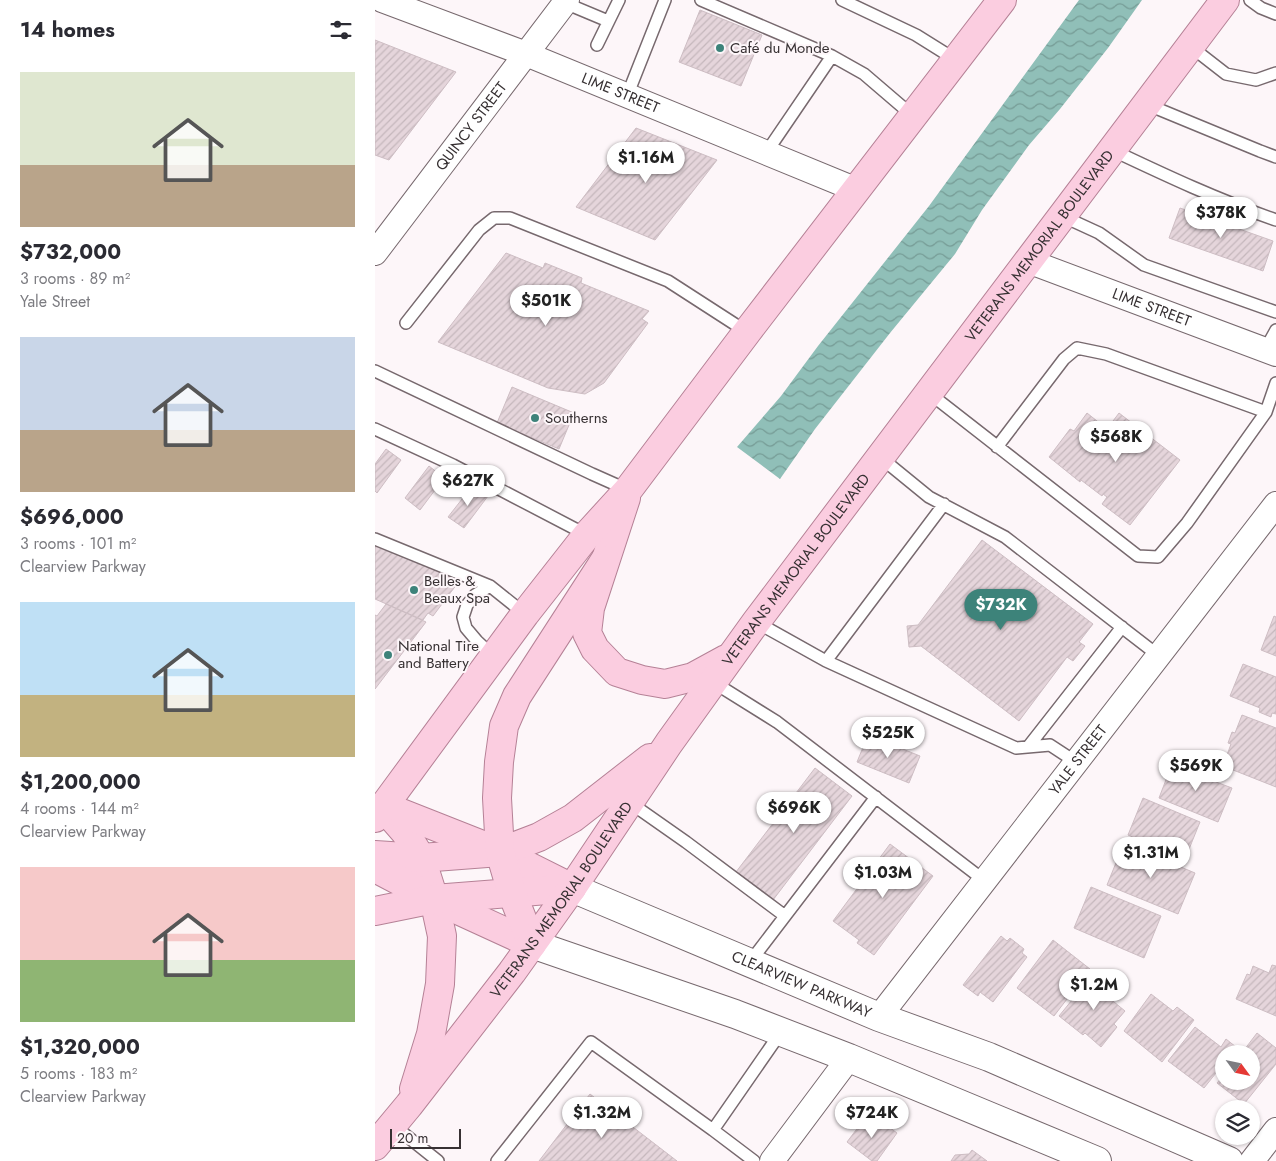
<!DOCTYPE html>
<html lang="en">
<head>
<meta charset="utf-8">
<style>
  body { margin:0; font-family:Jost,sans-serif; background:#f2f2f3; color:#2b2b33; height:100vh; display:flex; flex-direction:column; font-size:19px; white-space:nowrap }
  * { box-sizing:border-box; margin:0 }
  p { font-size:16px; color:#7c7c81 }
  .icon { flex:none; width:28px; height:28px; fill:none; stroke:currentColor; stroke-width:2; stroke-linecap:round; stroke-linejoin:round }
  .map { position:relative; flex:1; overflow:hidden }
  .drawer { display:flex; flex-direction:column; background:#fff; width:375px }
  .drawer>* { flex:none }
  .needle { width:32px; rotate:123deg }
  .fabs { position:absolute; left:840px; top:1045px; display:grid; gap:10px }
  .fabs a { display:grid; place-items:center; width:45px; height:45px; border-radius:50%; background:#fff; box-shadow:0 1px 4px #0004; font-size:25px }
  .scale { position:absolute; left:15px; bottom:12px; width:71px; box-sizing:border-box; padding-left:5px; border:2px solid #373133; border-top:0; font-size:14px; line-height:18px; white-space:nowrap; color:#373133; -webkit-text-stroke:4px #fdf6f9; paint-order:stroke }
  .price { position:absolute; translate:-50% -42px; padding:0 11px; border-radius:18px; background:#fff; color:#222; font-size:16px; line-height:32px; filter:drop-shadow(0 1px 2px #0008) }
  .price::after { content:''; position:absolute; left:50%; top:30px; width:15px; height:11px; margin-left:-8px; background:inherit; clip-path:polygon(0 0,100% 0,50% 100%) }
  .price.on { background:#3d837a; color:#fff }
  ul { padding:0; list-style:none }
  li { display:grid; align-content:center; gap:10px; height:265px; padding:0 20px }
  li span { display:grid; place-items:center; height:155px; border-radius:0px; color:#555 }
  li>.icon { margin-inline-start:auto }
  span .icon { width:90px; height:90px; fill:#fffc; stroke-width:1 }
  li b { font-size:21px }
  h2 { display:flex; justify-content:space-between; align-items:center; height:60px; padding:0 20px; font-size:21px }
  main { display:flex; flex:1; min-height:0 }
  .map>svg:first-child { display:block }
</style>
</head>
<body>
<main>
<section class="drawer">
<h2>14 homes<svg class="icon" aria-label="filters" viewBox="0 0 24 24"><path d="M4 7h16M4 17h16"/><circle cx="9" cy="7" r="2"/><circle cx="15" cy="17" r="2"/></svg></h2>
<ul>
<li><span style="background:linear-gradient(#dfe7d0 60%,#b9a48a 0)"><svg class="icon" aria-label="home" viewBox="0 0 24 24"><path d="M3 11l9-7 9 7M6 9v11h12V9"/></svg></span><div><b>$732,000</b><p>3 rooms · 89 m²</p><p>Yale Street</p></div></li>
<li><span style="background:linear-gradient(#c9d6e8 60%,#b9a48a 0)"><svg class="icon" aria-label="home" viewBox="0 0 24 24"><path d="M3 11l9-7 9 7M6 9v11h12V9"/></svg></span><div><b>$696,000</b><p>3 rooms · 101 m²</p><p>Clearview Parkway</p></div></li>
<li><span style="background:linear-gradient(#bfe0f5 60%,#c2b280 0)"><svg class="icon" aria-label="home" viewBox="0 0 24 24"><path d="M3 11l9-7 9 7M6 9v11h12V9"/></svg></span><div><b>$1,200,000</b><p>4 rooms · 144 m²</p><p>Clearview Parkway</p></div></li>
<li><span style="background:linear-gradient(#f6c9c9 60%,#8fb573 0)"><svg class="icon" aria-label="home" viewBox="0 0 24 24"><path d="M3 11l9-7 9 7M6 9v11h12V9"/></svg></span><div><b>$1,320,000</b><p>5 rooms · 183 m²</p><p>Clearview Parkway</p></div></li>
</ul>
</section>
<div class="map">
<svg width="901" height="1161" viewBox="0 0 901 1161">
  <defs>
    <pattern id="water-waves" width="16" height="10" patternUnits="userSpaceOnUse" patternTransform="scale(1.25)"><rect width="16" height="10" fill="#90bfb8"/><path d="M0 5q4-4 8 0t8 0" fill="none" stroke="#769c96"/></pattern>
    <pattern id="building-hatch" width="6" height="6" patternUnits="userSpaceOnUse" patternTransform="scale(1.25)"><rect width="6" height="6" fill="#e5d5db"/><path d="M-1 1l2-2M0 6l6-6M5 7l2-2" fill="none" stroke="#c5b7bc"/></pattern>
  </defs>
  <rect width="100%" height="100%" fill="#fdf6f9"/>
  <path fill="url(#water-waves)" d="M704,0H767L733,48L685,109L654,145L607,210L580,254L515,333L440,429L405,479L362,447L406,396L443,346L554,206Z"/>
  <path fill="url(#building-hatch)" stroke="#cdbdc3" d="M325,10L387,35L366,86L304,62Z
    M0,40L81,72L14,160L0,155Z
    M261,128L342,160L280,240L201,207Z
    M805,208L898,241L888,271L794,238Z
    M131,253L168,268L170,263L207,278L206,283L274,311L267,319L273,323L229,383L210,394L173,388L63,342Z
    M137,387L199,413L184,449L122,423Z
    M712,413L732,429L744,413L805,460L755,525L727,504L732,497L728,494L727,496L706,480L705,482L674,457L695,429L699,431Z
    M11,449L26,460L2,493L0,491V464Z
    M54,466L69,478L45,510L30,498Z
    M98,485L113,496L89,528L73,517Z
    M607,540L718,624L704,642L710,646L698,661L692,657L644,721L546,646L534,647L532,626L543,625Z
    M1,543L85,580L58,616L53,613L48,620L0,599V546Z
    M11,604L51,622L0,689V615L2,616Z
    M899,616L901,617V656L886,650Z
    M868,664L901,677V714L897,713L896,717L884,712L885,708L855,696Z
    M867,715L901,728V787L848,766L856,744L853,743L857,732L860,733Z
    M493,735L545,756L534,783L482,762Z
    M797,764L813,770L815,765L843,776L841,782L857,788L843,822L784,798Z
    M440,768L477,796L398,900L361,872Z
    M768,798L825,822L810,859L753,835Z
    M749,843L820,873L803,914L732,885Z
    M515,844L558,876L499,955L482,943L484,940L458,921Z
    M716,887L786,916L769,958L699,928Z
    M626,936L632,941L635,938L649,949L647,953L652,957L618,1002L605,992L603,996L588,985Z
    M678,940L715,969L679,1016L642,988Z
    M897,965L901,966V1016L861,999L872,974L875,975L878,966L894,973Z
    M719,973L739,989L733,997L750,1011L739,1024L742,1027L726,1047L710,1033L708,1035L684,1016Z
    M776,994L798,1011L802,1007L819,1020L787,1062L749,1031Z
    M820,1027L846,1047L851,1039L861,1047L856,1054H849V1063L829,1088L793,1061Z
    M882,1033L901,1048V1064L869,1104L842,1083L849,1075V1081H876V1054H866Z
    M215,1094L302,1161H164Z
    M490,1118L499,1125L503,1119L522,1133L502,1161H497L472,1142Z
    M597,1150L612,1161H576L580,1155L594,1154Z"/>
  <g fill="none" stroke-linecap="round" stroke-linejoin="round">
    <g stroke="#77696e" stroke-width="14">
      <path id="lane" d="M326,0L457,56L489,74L538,116
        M467,0L541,35L581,60
        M875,0L886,8L901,14
        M190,3L233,21
        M222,45L244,0
        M815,46L851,74L881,80L901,73
        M252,96L290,0
        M771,104L885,151L901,157
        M737,150C792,176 843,200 901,220
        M391,153L457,56
        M687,216L724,233L769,265L901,312
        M31,323L104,230L119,218H135L293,281L372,332
        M890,350L901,330
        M0,371L217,474L253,490
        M554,393L763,556L783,557L812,523L891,412L901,383
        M0,429L78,465L212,535
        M622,447L689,359L702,348L731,354L891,412
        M505,457L554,497L630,537L784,656
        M569,504L451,661L641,748L675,745L701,762
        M0,539L115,586L150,614
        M115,586L100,595L92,605L88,617L91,628L102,641L118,656
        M381,622L451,661
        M338,682L402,722L423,738L610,881
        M653,747L747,627
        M254,802L311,842L410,916
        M375,962L501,797
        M18,1125L63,1161
        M338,1130L379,1161
        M122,1161L216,1042L338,1130L406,1032"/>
    </g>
    <g stroke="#77696e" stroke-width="26">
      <g id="street">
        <path id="s1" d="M7,0L151,54L482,190"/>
        <path id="s2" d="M0,253L192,0"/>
        <path id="s3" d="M653,261L901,354"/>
        <path id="s4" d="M504,1017L901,504"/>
        <path d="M397,1161L474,1058"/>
        <path d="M877,1161L901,1130"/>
      </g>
    </g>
    <g stroke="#77696e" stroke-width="30">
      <g id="secondary">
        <path id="s5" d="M197,888L504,1017L614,1057L854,1161"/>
        <path d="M157,944L360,1014L474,1058L722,1161"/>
      </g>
    </g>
    <g stroke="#b58196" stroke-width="30">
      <g id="primary">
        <path d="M251,498L215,608L212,633L220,649L242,672L267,680L290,684L318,677L351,659"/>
        <path d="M8,807L30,832L46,858L59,899L67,936L65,984L56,1034L39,1089"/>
        <path d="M11,807L125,852L197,888"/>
        <path d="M0,818L150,614L212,535L253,490L372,332L627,0"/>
        <path d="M0,855L46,858L125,852L164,837L198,818L275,758"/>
        <path d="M0,868L59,899L157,944"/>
        <path d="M0,911L59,899L197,888"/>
        <path d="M157,944L137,893L125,852L122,798L124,762L129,726L142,696L230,560"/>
        <path id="s6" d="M0,1146L34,1105L137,972L197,888L294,743L381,622L850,0"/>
      </g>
    </g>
    <use href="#lane" stroke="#fff" stroke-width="11"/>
    <use href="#street" stroke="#fff" stroke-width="24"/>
    <use href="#secondary" stroke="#fff" stroke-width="28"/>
    <use href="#primary" stroke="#fbcde0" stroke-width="28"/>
  </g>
  <g fill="#3d837a" stroke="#fdf6f9" stroke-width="2">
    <circle cx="345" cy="48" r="5"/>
    <circle cx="160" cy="418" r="5"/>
    <circle cx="39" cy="590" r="5"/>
    <circle cx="13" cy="655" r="5"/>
  </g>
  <g text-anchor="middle" stroke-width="4" stroke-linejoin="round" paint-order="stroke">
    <g font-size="15" fill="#373133" stroke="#fdf6f9" text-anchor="start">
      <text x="355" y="53">Café du Monde</text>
      <text x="170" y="423">Southerns</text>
      <text x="49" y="586">Belles &amp;<tspan x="49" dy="17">Beaux Spa</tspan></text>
      <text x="23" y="651">National Tire<tspan x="23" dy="17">and Battery</tspan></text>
    </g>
    <g font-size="15" fill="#373133" stroke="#fdf6f9">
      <text dy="5" stroke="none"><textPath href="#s1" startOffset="256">LIME STREET</textPath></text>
      <text dy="5" stroke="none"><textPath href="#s2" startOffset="159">QUINCY STREET</textPath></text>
      <text dy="5" stroke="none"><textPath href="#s6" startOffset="1119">VETERANS MEMORIAL BOULEVARD</textPath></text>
      <text dy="5" stroke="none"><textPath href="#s3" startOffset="132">LIME STREET</textPath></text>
      <text dy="5" stroke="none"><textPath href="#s6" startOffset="714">VETERANS MEMORIAL BOULEVARD</textPath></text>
      <text dy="5" stroke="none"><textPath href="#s4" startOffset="325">YALE STREET</textPath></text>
      <text dy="5" stroke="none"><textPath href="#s6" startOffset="309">VETERANS MEMORIAL BOULEVARD</textPath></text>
      <text dy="5" stroke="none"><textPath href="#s5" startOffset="249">CLEARVIEW PARKWAY</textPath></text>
    </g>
  </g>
</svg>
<div class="fabs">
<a><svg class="needle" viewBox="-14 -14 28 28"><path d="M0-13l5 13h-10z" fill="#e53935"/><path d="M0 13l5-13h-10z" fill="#7c7c81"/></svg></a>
<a><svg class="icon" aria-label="layers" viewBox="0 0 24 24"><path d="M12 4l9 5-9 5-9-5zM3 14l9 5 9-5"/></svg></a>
</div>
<div class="scale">20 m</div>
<b class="price" style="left:271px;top:184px">$1.16M</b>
<b class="price" style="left:846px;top:239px">$378K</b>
<b class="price" style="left:171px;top:327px">$501K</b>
<b class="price" style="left:741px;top:463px">$568K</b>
<b class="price" style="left:93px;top:507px">$627K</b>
<b class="price on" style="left:626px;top:631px">$732K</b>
<b class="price" style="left:513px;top:759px">$525K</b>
<b class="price" style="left:821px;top:792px">$569K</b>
<b class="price" style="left:419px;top:834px">$696K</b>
<b class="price" style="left:776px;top:879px">$1.31M</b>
<b class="price" style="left:508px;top:899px">$1.03M</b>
<b class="price" style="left:719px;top:1011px">$1.2M</b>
<b class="price" style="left:227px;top:1139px">$1.32M</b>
<b class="price" style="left:497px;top:1139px">$724K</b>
</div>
</main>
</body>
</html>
